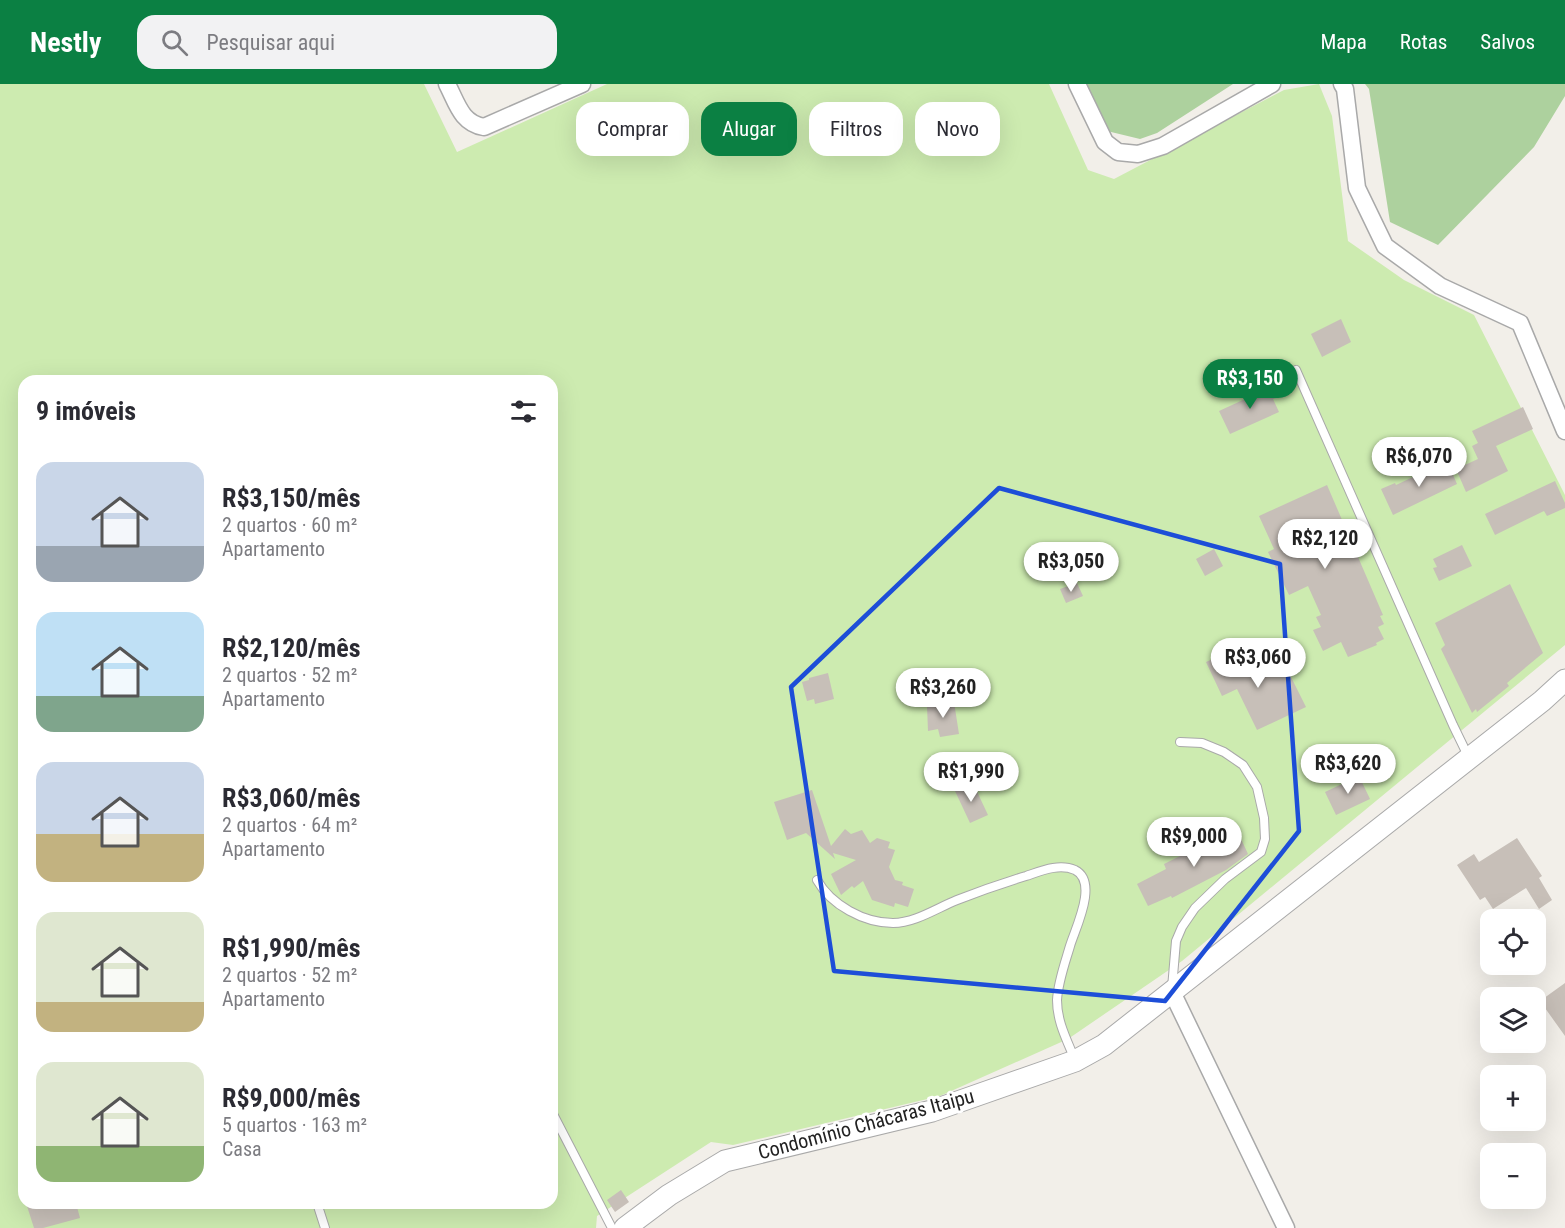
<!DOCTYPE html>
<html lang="pt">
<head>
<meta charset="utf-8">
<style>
  body { margin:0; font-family:"Roboto Condensed",sans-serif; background:#f2f2f3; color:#2b2b33; height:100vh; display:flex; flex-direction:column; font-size:22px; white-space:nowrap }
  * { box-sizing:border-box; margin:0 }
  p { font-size:20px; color:#7c7c81 }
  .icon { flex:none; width:33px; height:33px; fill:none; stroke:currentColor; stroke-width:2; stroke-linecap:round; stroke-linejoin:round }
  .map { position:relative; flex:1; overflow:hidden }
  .sheet { position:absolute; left:18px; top:291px; width:540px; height:834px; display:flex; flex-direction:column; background:#fff; border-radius:18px; box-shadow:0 6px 24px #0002 }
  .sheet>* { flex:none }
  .top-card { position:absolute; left:576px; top:18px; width:570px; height:54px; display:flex; gap:12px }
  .controls { position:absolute; left:1480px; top:825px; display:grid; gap:12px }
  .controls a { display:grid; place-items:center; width:66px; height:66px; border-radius:12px; background:#fff; box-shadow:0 6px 24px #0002; font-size:30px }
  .price { position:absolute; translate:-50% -51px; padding:0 14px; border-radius:21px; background:#fff; color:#222; font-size:20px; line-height:39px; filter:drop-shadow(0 2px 3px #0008) }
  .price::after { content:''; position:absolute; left:50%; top:36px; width:18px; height:14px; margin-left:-9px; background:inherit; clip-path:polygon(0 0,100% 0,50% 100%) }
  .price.current { background:#0b8043; color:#fff }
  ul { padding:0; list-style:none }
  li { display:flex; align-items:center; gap:18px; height:150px; padding:0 18px }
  li span { display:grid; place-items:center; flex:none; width:168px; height:120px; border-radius:18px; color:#555 }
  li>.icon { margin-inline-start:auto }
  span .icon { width:72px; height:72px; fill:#fffc; stroke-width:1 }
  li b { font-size:26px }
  h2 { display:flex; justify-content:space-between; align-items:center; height:72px; padding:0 18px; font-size:26px }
  .chip { padding:0 21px; border-radius:18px; background:#fff; box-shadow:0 6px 24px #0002; font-size:21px; line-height:54px }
  .chip.current { background:#0b8043; color:#fff }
  header { display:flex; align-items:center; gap:36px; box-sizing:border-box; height:84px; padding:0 30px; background:#0b8043; color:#fff }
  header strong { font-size:28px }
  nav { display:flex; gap:33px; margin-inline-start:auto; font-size:21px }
  .search { width:420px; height:54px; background:#f2f2f3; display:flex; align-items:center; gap:15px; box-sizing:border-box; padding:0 21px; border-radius:18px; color:#7c7c81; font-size:22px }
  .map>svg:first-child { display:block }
</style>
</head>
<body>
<header>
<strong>Nestly</strong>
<div class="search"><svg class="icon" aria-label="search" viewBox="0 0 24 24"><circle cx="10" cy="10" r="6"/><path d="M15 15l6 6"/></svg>Pesquisar aqui</div>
<nav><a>Mapa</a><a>Rotas</a><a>Salvos</a></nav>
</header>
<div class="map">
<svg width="1565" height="1144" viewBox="0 0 1565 1144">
  <rect width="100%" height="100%" fill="#f2efe9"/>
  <path fill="#cdebb0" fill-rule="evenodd" d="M0,0H424L457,68L607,0H1049L1088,86L1114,95L1284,6L1319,0L1332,32L1348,157L1404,196L1474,231L1565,411V561L1182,877L1068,955L940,1012L733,1061L711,1058L597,1132L596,1144H0ZM24,297H552V1119H24Z"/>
  <path fill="#add19e" d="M1085,0H1233L1157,49L1140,55L1107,47Z
    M1365,0H1565V12L1534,63L1438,161L1390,138L1369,5Z"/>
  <path fill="#c7bfb8" d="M1341,235L1351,258L1322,273L1311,250Z
    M1269,300L1276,314L1273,315L1279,328L1230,350L1219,327L1256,310L1255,307Z
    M1523,323L1533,345L1496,362L1508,387L1466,408L1456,385L1478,375L1472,362L1478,359L1472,347Z
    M1447,377L1457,400L1393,431L1381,405L1395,399L1396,401Z
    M1555,397L1565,419V424L1547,432L1544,427L1495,451L1485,430Z
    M1327,401L1383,531L1380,532L1384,540L1378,543L1384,555L1376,559L1377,561L1348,573L1341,558L1323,567L1313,546L1321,543L1316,533L1321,531L1308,502L1289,511L1268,468L1274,465L1259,432Z
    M1462,461L1472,482L1439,497L1433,484L1437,483L1433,475Z
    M1214,465L1223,482L1205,492L1196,475Z
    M1077,499L1083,512L1066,519L1060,505Z
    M1510,500L1543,569L1507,599L1509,602L1477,628L1476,625L1472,629L1441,565L1445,561L1435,539Z
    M1232,566L1243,589L1261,580L1266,591L1285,581L1306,623L1257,646L1237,605L1222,612L1206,578Z
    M828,589L834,615L815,620L814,615L807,617L802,598L809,596V594Z
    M954,618L959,650L940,653L938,645L928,647L927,622Z
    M1359,692L1370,715L1336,731L1325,708Z
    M973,699L988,731L970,739L955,707Z
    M812,706L831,762L845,745L851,750L862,746L870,759L877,754L890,758L888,764L895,766L889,783L895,796L903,798L902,801L914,805L908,823L895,819L894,823L872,816L863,797L854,804L852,802L841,811L831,790L856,776L833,769L835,775L806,749L787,756L774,718Z
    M1236,744L1248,770L1226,786L1172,814L1171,812L1148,822L1137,800L1166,785L1164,780Z
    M1517,754L1542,792L1539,794L1552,816L1539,825L1526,804L1493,825L1485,813L1480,816L1457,781L1474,770L1479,778Z
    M1565,899V952L1540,917Z
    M621,1106L629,1118L615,1128L607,1116Z
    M26,1119H76L80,1134L43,1144H34Z"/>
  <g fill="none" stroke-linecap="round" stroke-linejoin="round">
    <g stroke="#a9a9a9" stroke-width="10">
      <path id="service" d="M1296,286L1453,641L1469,674
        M817,796C831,821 864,839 893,839C915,839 937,824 957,816C980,807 1003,799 1026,792C1041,787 1059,779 1075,786C1099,798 1075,845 1070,862C1065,879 1058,898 1057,916C1057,938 1067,956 1075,976
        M1172,904L1176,857L1182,843L1195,824L1225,795L1261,768L1265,755L1264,734L1257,703L1243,681L1224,668L1202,659L1180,658
        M552,1028L612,1144
        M317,1119L325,1144"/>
    </g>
    <g stroke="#a9a9a9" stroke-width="19">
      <path id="minor" d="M447,0C457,19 461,39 484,43L582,0
        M1077,0L1105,58L1118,68L1138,70L1163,62L1272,0
        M1342,0L1345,5L1357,104L1385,162L1440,202L1520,239L1565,347
        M1172,908L1286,1144"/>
    </g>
    <g stroke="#a9a9a9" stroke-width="23">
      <path id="tertiary" d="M625,1144L669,1111L725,1077L932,1027L1075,977L1104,961L1542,617L1565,596"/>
    </g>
    <use href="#service" stroke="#fff" stroke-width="8"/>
    <use href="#minor" stroke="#fff" stroke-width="16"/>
    <use href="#tertiary" stroke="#fff" stroke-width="21"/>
  </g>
  <path fill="none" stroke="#1d4ed8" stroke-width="4.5" stroke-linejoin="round" d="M999,404L1280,480L1299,747L1165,917L834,887L791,603Z"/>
  <g text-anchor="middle" stroke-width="6" stroke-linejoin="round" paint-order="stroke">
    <g font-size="20" fill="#222" stroke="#fff">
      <text transform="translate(866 1040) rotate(-15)" y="7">Condomínio Chácaras Itaipu</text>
    </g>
  </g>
</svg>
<div class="controls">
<a><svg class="icon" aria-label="locate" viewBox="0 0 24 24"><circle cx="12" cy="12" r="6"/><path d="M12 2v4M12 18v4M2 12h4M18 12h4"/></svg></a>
<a><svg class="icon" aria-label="layers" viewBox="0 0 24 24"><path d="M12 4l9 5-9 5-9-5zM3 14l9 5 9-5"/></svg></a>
<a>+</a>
<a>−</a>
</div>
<b class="price current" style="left:1250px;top:326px">R$3,150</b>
<b class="price" style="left:1419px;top:404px">R$6,070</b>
<b class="price" style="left:1325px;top:486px">R$2,120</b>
<b class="price" style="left:1071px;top:509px">R$3,050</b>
<b class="price" style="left:1258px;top:605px">R$3,060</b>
<b class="price" style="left:943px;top:635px">R$3,260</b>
<b class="price" style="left:1348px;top:711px">R$3,620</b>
<b class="price" style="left:971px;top:719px">R$1,990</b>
<b class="price" style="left:1194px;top:784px">R$9,000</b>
<div class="top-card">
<a class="chip">Comprar</a>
<a class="chip current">Alugar</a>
<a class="chip">Filtros</a>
<a class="chip">Novo</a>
</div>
<section class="sheet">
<h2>9 imóveis<svg class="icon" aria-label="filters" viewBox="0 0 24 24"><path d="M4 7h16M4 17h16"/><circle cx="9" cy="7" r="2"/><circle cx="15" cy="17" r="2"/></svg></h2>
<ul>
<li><span style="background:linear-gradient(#c9d6e8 70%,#9aa5b1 0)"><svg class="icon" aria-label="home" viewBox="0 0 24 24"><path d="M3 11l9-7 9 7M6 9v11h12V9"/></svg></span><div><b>R$3,150/mês</b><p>2 quartos · 60 m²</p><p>Apartamento</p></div></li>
<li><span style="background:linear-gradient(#bfe0f5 70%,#7fa58c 0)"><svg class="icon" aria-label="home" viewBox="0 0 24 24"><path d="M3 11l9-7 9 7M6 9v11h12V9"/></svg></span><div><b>R$2,120/mês</b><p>2 quartos · 52 m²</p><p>Apartamento</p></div></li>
<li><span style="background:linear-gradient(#c9d6e8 60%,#c2b280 0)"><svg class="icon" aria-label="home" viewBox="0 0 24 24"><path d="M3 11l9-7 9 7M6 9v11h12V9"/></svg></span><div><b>R$3,060/mês</b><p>2 quartos · 64 m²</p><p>Apartamento</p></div></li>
<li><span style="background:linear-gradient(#dfe7d0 75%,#c2b280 0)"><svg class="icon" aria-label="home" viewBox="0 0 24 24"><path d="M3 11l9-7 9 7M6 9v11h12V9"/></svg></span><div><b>R$1,990/mês</b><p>2 quartos · 52 m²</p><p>Apartamento</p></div></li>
<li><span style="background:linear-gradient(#dfe7d0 70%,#8fb573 0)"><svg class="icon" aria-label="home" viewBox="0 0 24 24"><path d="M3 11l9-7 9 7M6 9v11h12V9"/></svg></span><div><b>R$9,000/mês</b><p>5 quartos · 163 m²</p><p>Casa</p></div></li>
</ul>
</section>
</div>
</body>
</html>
